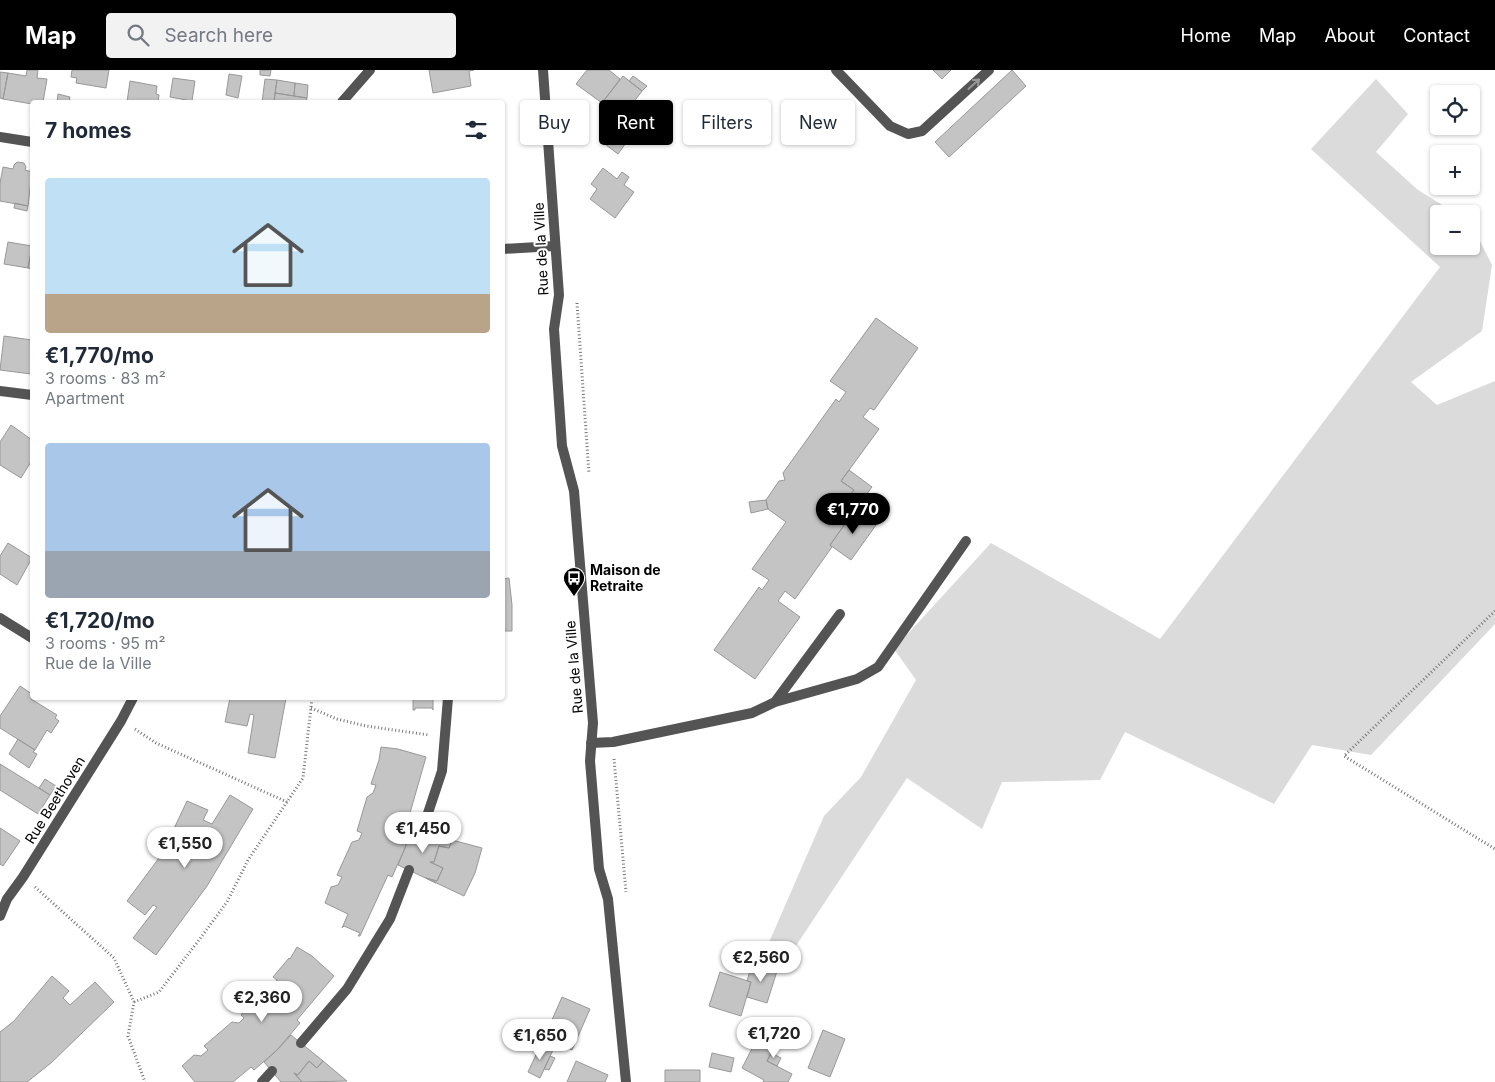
<!DOCTYPE html>
<html lang="en">
<head>
<meta charset="utf-8">
<style>
  body { margin:0; font-family:Inter,sans-serif; background:#f2f2f3; color:#1f2937; height:100vh; display:flex; flex-direction:column; font-size:19px; white-space:nowrap }
  * { box-sizing:border-box; margin:0 }
  p { font-size:16px; color:#747a83 }
  .icon { flex:none; width:28px; height:28px; fill:none; stroke:currentColor; stroke-width:2; stroke-linecap:round; stroke-linejoin:round }
  .map { position:relative; flex:1; overflow:hidden }
  .panel { position:absolute; left:30px; top:30px; width:475px; height:600px; display:flex; flex-direction:column; background:#fff; border-radius:5px; box-shadow:0 1px 4px #0004 }
  .panel>* { flex:none }
  .banner { position:absolute; left:520px; top:30px; width:475px; height:45px; display:flex; gap:10px }
  .tools { position:absolute; left:1430px; top:15px; display:grid; gap:10px }
  .tools a { display:grid; place-items:center; width:50px; height:50px; border-radius:5px; background:#fff; box-shadow:0 1px 4px #0004; font-size:25px }
  .price { position:absolute; translate:-50% -42px; padding:0 11px; border-radius:18px; background:#fff; color:#222; font-size:16px; line-height:32px; filter:drop-shadow(0 1px 2px #0008) }
  .price::after { content:''; position:absolute; left:50%; top:30px; width:15px; height:11px; margin-left:-8px; background:inherit; clip-path:polygon(0 0,100% 0,50% 100%) }
  .price.selected { background:#000; color:#fff }
  ul { padding:0; list-style:none }
  li { display:grid; align-content:center; gap:10px; height:265px; padding:0 15px }
  li span { display:grid; place-items:center; height:155px; border-radius:5px; color:#555 }
  li>.icon { margin-inline-start:auto }
  span .icon { width:90px; height:90px; fill:#fffc; stroke-width:1 }
  li b { font-size:21px }
  h2 { display:flex; justify-content:space-between; align-items:center; height:60px; padding:0 15px; font-size:21px }
  .tag { padding:0 18px; border-radius:5px; background:#fff; box-shadow:0 1px 4px #0004; font-size:18px; line-height:45px }
  .tag.selected { background:#000; color:#fff }
  header { display:flex; align-items:center; gap:30px; box-sizing:border-box; height:70px; padding:0 25px; background:#000; color:#fff }
  header strong { font-size:24px }
  nav { display:flex; gap:28px; margin-inline-start:auto; font-size:18px }
  .search { width:350px; height:45px; background:#f2f2f3; display:flex; align-items:center; gap:12px; box-sizing:border-box; padding:0 18px; border-radius:5px; color:#747a83; font-size:19px }
  .map>svg:first-child { display:block }
</style>
</head>
<body>
<header>
<strong>Map</strong>
<div class="search"><svg class="icon" aria-label="search" viewBox="0 0 24 24"><circle cx="10" cy="10" r="6"/><path d="M15 15l6 6"/></svg>Search here</div>
<nav><a>Home</a><a>Map</a><a>About</a><a>Contact</a></nav>
</header>
<div class="map">
<svg width="1495" height="1012" viewBox="0 0 1495 1012">
  <rect width="100%" height="100%" fill="#fff"/>
  <path fill="#dbdbdb" d="M1376,9L1408,44L1376,82L1418,120L1457,144H1439V176H1471V153L1492,195L1482,261L1411,312L1437,335L1495,311V554L1371,685L1312,675L1274,734L1125,662L1100,710L1002,712L982,759L907,708L786,891L767,877L824,746L861,707L916,610L894,579L991,473L1160,569L1440,197L1311,79Z"/>
  <path fill="#c4c4c4" stroke="#989898" d="M27,0H38L37,8L47,9L43,32H32V34L3,29L8,3L26,6Z
    M72,0H109L106,18L76,13L77,8L71,7Z
    M260,0H271L270,6L260,5Z
    M429,0H474L469,1L471,16L433,23Z
    M587,0H609L620,9L602,33L576,14Z
    M933,0H951L942,9Z
    M1012,0L1026,16L949,87L935,72Z
    M0,2L8,3L3,29L0,28Z
    M229,4L242,6L238,28L226,25Z
    M623,6L642,21L622,48L602,33Z
    M633,6L647,16L642,21L629,11Z
    M173,8L195,11L192,31L170,27Z
    M265,9L277,10L274,32H262Z
    M277,10L295,13L294,26L275,23Z
    M130,11L157,16L156,24L159,25L158,32H127Z
    M295,13L308,15L307,28L294,26Z
    M275,23L307,28L306,32H274Z
    M58,24L70,27L69,32H57Z
    M632,39L644,48L618,84L606,75Z
    M17,92L24,93L26,97L25,100L32,102L28,136L0,131V113L3,97L13,99L14,95Z
    M603,98L617,109L622,102L629,107L624,115L634,122L615,148L590,129L597,119L591,114Z
    M15,133L28,136L27,141L14,138Z
    M8,172L32,176L28,198L4,194Z
    M31,183H32V199L28,198Z
    M876,248L918,278L874,340L870,338L863,347L879,359L841,411L854,420L845,432L855,440L830,475L832,477L795,529L785,521L778,531L800,547L755,609L714,580L759,517L762,520L769,510L752,499L786,452L768,439L766,430L779,411L785,410L783,403L836,329L839,332L846,322L830,311Z
    M4,266L32,270L31,304L0,300Z
    M11,355L32,370V390L21,408L0,395V372Z
    M849,400L872,417L855,440L845,432L854,420L841,411Z
    M766,430L768,439L751,443L749,432Z
    M855,440L876,455L851,490L830,475Z
    M8,473L32,488L17,515L0,504V486Z
    M509,508L512,535V561H502V509Z
    M20,616L32,624L31,629L57,645L55,648L59,651L51,663L47,660L35,680L0,658V646Z
    M230,628H286L275,688L248,683L254,645L250,644L247,656L225,652Z
    M413,628H433V640L432,638H415V640H413Z
    M18,669L35,680L33,682L37,684L29,698L9,684Z
    M381,677L398,679L426,687L410,743L415,745L405,778L392,807L388,805L360,866H358L360,863L344,856L342,858L348,844L325,833L331,817L338,815L342,807L337,805L352,772L359,770L362,763L357,761L367,727L373,723L376,715L371,714L379,690Z
    M0,694L50,725L38,744L0,720Z
    M45,709L56,716L50,725L39,718Z
    M230,725L253,739L207,816L156,885L133,868L157,837L153,835L145,845L127,831L162,784L187,731L208,740L203,750L212,754Z
    M0,758L20,771L3,796L0,794Z
    M411,759L452,770L449,778L439,776L434,792H430L443,798L437,811L426,808L436,813L398,795L405,778Z
    M452,770L482,778L475,803L464,826L426,808L437,811L443,798L430,792H434L439,776L449,778Z
    M297,877L312,886L334,906L297,950L300,953L277,980L254,1000L251,997L233,1012H195L182,996L194,985L201,986L208,980L204,976L232,952L239,953L244,948L241,945L265,917H271L277,910L273,907L289,888L290,889Z
    M752,894L777,901L767,933L747,927L751,912L747,911Z
    M720,902L751,912L741,946L709,936Z
    M52,906L69,921L63,928L70,935L95,912L114,932L51,993L27,1012H0V962L14,951Z
    M562,927L590,939L576,971L548,959Z
    M823,960L845,969L830,1007L808,998Z
    M760,963L777,972L767,991L792,1004L788,1012H763L764,1010L742,998Z
    M291,965L323,991L317,998L309,991L298,1005L294,1003L302,1012H281L264,992L277,980Z
    M562,965L576,971L572,980L559,974Z
    M541,974L553,980L540,1008L528,1002Z
    M712,983L734,988L731,1002L709,997Z
    M771,983L781,988L777,996L767,991Z
    M550,986L555,988L549,1000L544,999Z
    M309,991L317,998L323,991L347,1011L302,1012L294,1003L298,1005Z
    M576,991L608,1005L605,1012H567Z
    M665,1000H700V1012H665Z"/>
  <g fill="none" stroke-linecap="round" stroke-linejoin="round">
    <path stroke="#767676" stroke-width="3" stroke-dasharray="1 2.5" stroke-linecap="butt" d="M577,233L589,404
      M1495,541L1344,686L1495,779
      M311,638L337,649L366,656L429,665
      M135,659L156,673L287,732
      M614,689L626,822
      M35,817L114,888L134,932L128,966L145,1012
      M134,932L159,922L196,874L227,832L248,790L303,708L312,628"/>
    <path stroke="#545454" stroke-width="10" d="M502,179L555,176
      M775,632L857,609L878,597L966,471
      M591,673L613,672L752,643L775,632L840,544
      M422,761L442,701L448,628
      M301,973L347,919L390,849L409,800
      M262,1012L272,1001"/>
    <path stroke="#545454" stroke-width="10" d="M543,0L559,225L554,259L562,376L574,421L593,653L590,691L599,799L608,829L626,1012
      M836,0L890,56L908,64L922,61L989,0
      M342,32L370,0
      M0,67L32,72
      M0,321L32,325
      M0,548L32,568
      M0,846L7,829L23,807L121,651L133,628"/>
  </g>
  <defs><path id="oneway-shaft" d="M-6 0H5M1.5-3L5.5 0L1.5 3" fill="none" stroke-width="1.6" stroke-linecap="round" stroke-linejoin="round" transform="scale(1.25)"/></defs>
  <use stroke="#989898" href="#oneway-shaft" transform="translate(974 14) rotate(-42)"/>
  <defs>
    <g id="bus-pin" transform="scale(1.125)"><path d="M0 17L-7.5 6A9.5 9.5 0 1 1 7.5 6Z" fill="#000" stroke="#fff"/><path d="M-5-6H5V4H4V6H2V4H-2V6H-4V4H-5ZM-3.5-4V0h7V-4ZM-3.5 1.2v1.5H-2V1.2ZM2 1.2v1.5H3.5V1.2Z" fill="#fff"/></g>
  </defs>
  <g fill-rule="evenodd">
    <use href="#bus-pin" x="574" y="508"/>
  </g>
  <g text-anchor="middle" stroke-width="4" stroke-linejoin="round" paint-order="stroke">
    <g font-size="14" fill="#000" stroke="#fff">
      <text transform="translate(541 179) rotate(-93)" y="5">Rue de la Ville</text>
      <text transform="translate(574 597) rotate(-95)" y="5">Rue de la Ville</text>
      <text transform="translate(55 730) rotate(-58)" y="5">Rue Beethoven</text>
    </g>
    <g font-size="14" font-weight="bold" fill="#000" stroke="#fff" text-anchor="start">
      <text x="590" y="505">Maison de<tspan x="590" dy="16">Retraite</tspan></text>
    </g>
  </g>
</svg>
<div class="tools">
<a><svg class="icon" aria-label="locate" viewBox="0 0 24 24"><circle cx="12" cy="12" r="6"/><path d="M12 2v4M12 18v4M2 12h4M18 12h4"/></svg></a>
<a>+</a>
<a>−</a>
</div>
<b class="price selected" style="left:853px;top:465px">€1,770</b>
<b class="price" style="left:423px;top:784px">€1,450</b>
<b class="price" style="left:185px;top:799px">€1,550</b>
<b class="price" style="left:761px;top:913px">€2,560</b>
<b class="price" style="left:262px;top:953px">€2,360</b>
<b class="price" style="left:774px;top:989px">€1,720</b>
<b class="price" style="left:540px;top:991px">€1,650</b>
<div class="banner">
<a class="tag">Buy</a>
<a class="tag selected">Rent</a>
<a class="tag">Filters</a>
<a class="tag">New</a>
</div>
<section class="panel">
<h2>7 homes<svg class="icon" aria-label="filters" viewBox="0 0 24 24"><path d="M4 7h16M4 17h16"/><circle cx="9" cy="7" r="2"/><circle cx="15" cy="17" r="2"/></svg></h2>
<ul>
<li><span style="background:linear-gradient(#bfe0f5 75%,#b9a48a 0)"><svg class="icon" aria-label="home" viewBox="0 0 24 24"><path d="M3 11l9-7 9 7M6 9v11h12V9"/></svg></span><div><b>€1,770/mo</b><p>3 rooms · 83 m²</p><p>Apartment</p></div></li>
<li><span style="background:linear-gradient(#a9c7e8 70%,#9aa5b1 0)"><svg class="icon" aria-label="home" viewBox="0 0 24 24"><path d="M3 11l9-7 9 7M6 9v11h12V9"/></svg></span><div><b>€1,720/mo</b><p>3 rooms · 95 m²</p><p>Rue de la Ville</p></div></li>
</ul>
</section>
</div>
</body>
</html>
